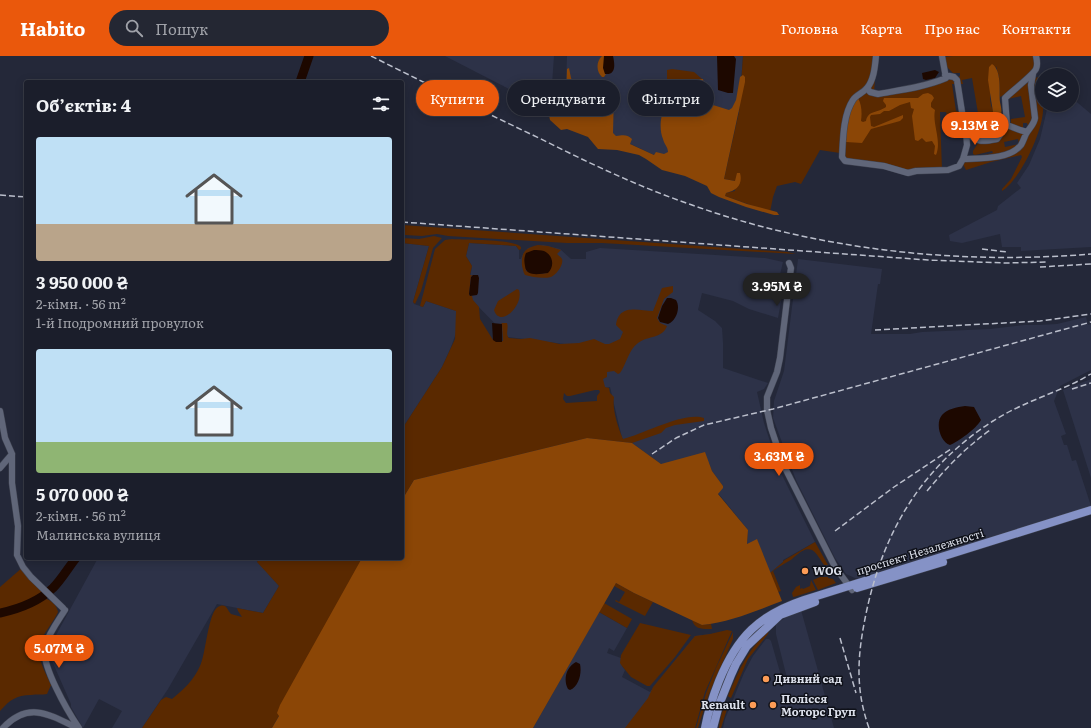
<!DOCTYPE html>
<html lang="uk">
<head>
<meta charset="utf-8">
<style>
  body { margin:0; font-family:Literata,serif; background:#242733; color:#f1f3f6; height:100vh; display:flex; flex-direction:column; font-size:15px; white-space:nowrap }
  * { box-sizing:border-box; margin:0 }
  p { font-size:13px; color:#a0a2a9 }
  .icon { flex:none; width:22px; height:22px; fill:none; stroke:currentColor; stroke-width:2; stroke-linecap:round; stroke-linejoin:round }
  .map { position:relative; flex:1; overflow:hidden }
  .side { position:absolute; left:24px; top:24px; width:380px; height:480px; display:flex; flex-direction:column; background:#1b1e2b; border-radius:4px; box-shadow:0 2px 10px #0003,0 0 0 1px #393c47 }
  .side>* { flex:none }
  .top-card { position:absolute; left:416px; top:24px; width:380px; height:36px; display:flex; gap:8px }
  .tools { position:absolute; left:1035px; top:12px; display:grid; gap:8px }
  .tools a { display:grid; place-items:center; width:44px; height:44px; border-radius:50%; background:#1b1e2b; box-shadow:0 2px 10px #0003,0 0 0 1px #393c47; font-size:20px }
  .price { position:absolute; translate:-50% -34px; padding:0 9px; border-radius:14px; background:#ea580c; color:#fff; font-size:13px; line-height:26px; filter:drop-shadow(0 1px 2px #0008) }
  .price::after { content:''; position:absolute; left:50%; top:24px; width:12px; height:9px; margin-left:-6px; background:inherit; clip-path:polygon(0 0,100% 0,50% 100%) }
  .price.current { background:#222; color:#fff }
  ul { padding:0; list-style:none }
  li { display:grid; align-content:center; gap:8px; height:212px; padding:0 12px }
  li span { display:grid; place-items:center; height:124px; border-radius:4px; color:#555 }
  li>.icon { margin-inline-start:auto }
  span .icon { width:72px; height:72px; fill:#fffc; stroke-width:1 }
  li b { font-size:17px }
  h2 { display:flex; justify-content:space-between; align-items:center; height:48px; padding:0 12px; font-size:17px }
  .chip { padding:0 14px; border-radius:18px; background:#1b1e2b; box-shadow:0 2px 10px #0003,0 0 0 1px #393c47; font-size:14px; line-height:36px }
  .chip.current { background:#ea580c; color:#fff }
  header { display:flex; align-items:center; gap:24px; box-sizing:border-box; height:56px; padding:0 20px; background:#ea580c; color:#fff }
  header strong { font-size:19px }
  nav { display:flex; gap:22px; margin-inline-start:auto; font-size:14px }
  .search { width:280px; height:36px; background:#242733; display:flex; align-items:center; gap:10px; box-sizing:border-box; padding:0 14px; border-radius:22px; color:#a0a2a9; font-size:15px }
  .map>svg:first-child { display:block }
</style>
</head>
<body>
<header>
<strong>Habito</strong>
<div class="search"><svg class="icon" aria-label="search" viewBox="0 0 24 24"><circle cx="10" cy="10" r="6"/><path d="M15 15l6 6"/></svg>Пошук</div>
<nav><a>Головна</a><a>Карта</a><a>Про нас</a><a>Контакти</a></nav>
</header>
<div class="map">
<svg width="1091" height="672" viewBox="0 0 1091 672">
  <rect width="100%" height="100%" fill="#242839"/>
  <path fill="#2d3248" d="M445,0H554L551,43L536,47Z
    M567,0H743L739,56L663,103L565,58Z
    M1072,42L1091,58V191L1021,195V191H1002L1000,178L962,187L950,185L949,179L997,154L998,150L1021,132L1017,127L1029,109L1040,83L1048,49H1072Z
    M402,187L429,190L413,246L414,248L423,251L426,245L456,255V277L451,291L442,311L402,373Z
    M469,187L516,190L519,194V203H521L523,198L528,192L543,189L560,193L571,203H586V196L600,192L765,202L783,206L779,223L785,224L778,262L749,253L733,245L702,237L698,254L715,265L722,272L723,287V312L768,327L764,333L757,336L764,367L779,413L780,418L782,419L815,486L783,504V506L770,517L757,484L747,489L748,474L718,437L723,430L712,415L709,407L661,408L632,387L623,386L610,331L605,332L572,289L508,281L467,239L472,210L466,200Z
    M798,203L882,213L880,228H878L871,278H910L922,276L990,273L1024,269H1039L1057,268L1086,261L1088,269L1091,268V314L1060,330L1054,345L1066,378L1061,380L1064,389H1067L1072,405L1076,404L1091,450L860,522H855L846,518L835,502L796,424L773,362L774,345L784,315Z
    M1091,323V422L1063,334Z
    M98,502H254L279,530L263,557L217,548L168,633L142,672H112L122,655L99,643L83,672L71,651V648L49,598V592Z
    M801,554L834,672H723L725,663L744,617L753,600L766,583H769L771,585L782,623L787,622L776,578V568L789,559Z
    M599,556L627,572L614,595L609,592L607,597L621,602L622,610L625,614L622,621L650,636L695,580L728,576L689,672H533Z"/>
  <path fill="#5a2900" fill-rule="evenodd" d="M743,0H876L874,40L948,23L954,24L956,28H952L956,55L960,56L962,67L958,68V72L950,71L946,56H940L942,114H904L848,103L840,97L820,94L801,128L795,126L777,130L773,141L770,156L728,141L725,140L726,137L735,135V125L724,123L739,56Z
    M953,0H1033L1035,10L1034,13L1008,37L1000,41L999,21L996,10C991,26 985,46 997,61H998L989,62L988,57L983,58V65L980,69L972,22L962,24L963,28H959L958,21L960,20V17H953L947,11L944,1Z
    M672,13L694,16L702,23H700L683,40L677,57C673,61 669,59 663,59V29H667V14Z
    M1042,20C1042,30 1042,42 1043,50C1045,72 1020,124 1002,135V133L1011,123L1022,101L1021,99L991,106L966,114L963,108L965,105L1009,99L1029,77L1036,68L1033,29L1035,22Z
    M1028,26L1033,66L1028,70L1027,67H1023V73L1011,68V63L1025,61L1021,40L1008,43Z
    M1005,66V69L996,82L980,84L968,74L981,72L983,79L997,76L996,67Z
    M1009,72L1023,78C1022,93 1000,102 986,101L984,99L993,97L992,95L975,99L973,98V95L978,87H984L998,85ZM1018,83L1019,88L1005,91L1004,86Z
    M402,169L787,196L796,198L602,187H567L448,180L437,178L422,180L405,179L402,180Z
    M434,180L442,182L433,192L421,235L415,248L413,246L429,190L402,187V182L419,183Z
    M452,183C465,184 514,183 521,191V193L519,194L516,190L469,187L466,200L472,210L470,219H473L471,220L469,239L472,240L473,244L479,251L480,263L493,284L503,285L502,268L501,267H507C509,272 505,278 509,282L521,283L530,282L560,288L579,287L594,283L605,288H609L620,283L623,276L616,269C619,247 639,255 653,255L662,232L673,230V236L664,243L657,262L660,267L667,270C662,283 649,279 638,287C629,293 626,309 620,317L618,318L614,315L607,316V321L603,323L605,331L609,332L610,337L614,341C612,354 618,371 623,383C643,378 685,355 704,362V365L675,369L666,372L661,377L632,387L587,382L414,424L402,444V373L442,311L455,283L456,255L426,245L423,251L420,250L435,193L445,184ZM595,334H599L600,336L597,340V345L566,347L563,343L564,337L567,340H570Z
    M538,189L548,190L561,194L557,198C558,199 561,201 562,203C564,209 556,219 551,221C543,223 532,221 525,219C523,216 523,213 522,210C521,196 525,192 538,189ZM525,200L548,217L536,218L526,215Z
    M517,233L519,234C524,249 500,273 494,254L498,245Z
    M815,486L828,509H824C821,505 817,497 812,494C803,490 796,501 789,505C784,508 778,511 773,515L781,535L778,536L770,517L783,506V505Z
    M260,502H369L272,672H142L161,644L166,641L172,643C183,634 194,624 200,610C206,599 208,552 220,550C227,548 227,554 231,558L242,561L238,555L237,552L263,557L279,530L257,506Z
    M23,511L48,536L41,542C50,543 56,547 58,556C54,565 47,573 42,582C33,597 45,615 51,629L47,638C42,639 37,638 31,639C16,639 10,644 0,655V531Z
    M820,521H828V522L833,523L836,527L818,534L813,524Z
    M811,524L816,534L794,541H793L792,537L796,531L800,529V533L802,532L803,533L810,530Z
    M616,527L634,537L653,546L645,560L615,545L616,544L619,546L625,536L614,530Z
    M604,547L632,563L627,572L599,556Z
    M692,564L702,569L711,568L712,573C703,573 695,574 692,564Z
    M640,567L691,579L675,601L650,630H647L631,621L622,610L620,607L621,599Z
    M727,574L732,575L705,636L695,672H625L648,642L653,631L695,580L710,578Z
    M769,574L768,578L748,603L731,642L729,641L728,640C740,612 747,595 769,574Z
    M733,576V583L709,638L698,672H696L706,637L716,612Z
    M727,647H729L721,672H719C720,664 722,653 727,647Z"/>
  <path fill="#8b4606" d="M602,0H604L605,18H606L604,21H602C596,16 596,5 602,0Z
    M992,8C1002,14 999,36 1000,46C1001,51 1002,54 1001,59L998,61L994,59L993,56L988,24L989,11Z
    M569,12L571,22L576,33H587L594,40L596,39L597,34L603,28L609,30L614,37L613,77L616,80C623,79 627,78 632,83L630,88L654,99L656,96L664,98L668,96C668,91 664,88 663,83C660,76 660,66 662,59L671,60L675,59L683,40L698,24L700,23H703L704,29L693,43V50L700,54L713,49L729,54L732,52L736,44L740,21L743,19L745,21V26L724,123L735,125L737,117H740C743,128 737,135 726,137L725,140L747,148L777,156L779,159H774L746,151L719,141L711,137L707,130L685,120L662,114L646,103L639,99L617,94L598,93L588,81L567,73L561,74L550,64L549,59L550,54L563,42L566,43L567,13Z
    M928,37L932,39L934,42L931,47V51L935,54C932,68 942,85 936,99L934,98L935,90L932,85L926,86L922,82L918,85L915,84L912,60L914,53L911,52L910,46L900,49L889,55H884L880,58L871,59L870,61L871,70L874,71L903,59V62L900,65L871,73L862,87L846,86L844,80L853,46L858,42C862,49 862,58 861,65L863,66L866,65C868,54 878,57 886,51V49L883,45L884,42H918L923,38Z
    M587,382L632,387L661,408L705,396L712,415L723,430V432L718,438L748,474L747,488L757,483L782,545C756,555 730,566 702,569L634,537L616,527L533,672H272L279,660L277,657L280,649L362,502H402V444L414,424Z"/>
  <path fill="#1d0800" d="M604,0H613C615,9 616,19 605,18L603,12Z
    M717,0H734L736,3L733,37H728L718,34Z
    M935,14L939,16L935,22L926,24L923,23L922,17Z
    M534,194C537,194 541,194 544,195C553,199 555,210 548,217C539,218 526,221 525,210C524,205 524,202 526,197Z
    M473,219H478L479,222L478,237L477,239L470,240L469,238L471,221Z
    M667,242H671L676,244C681,252 676,265 668,268L660,266L658,262L662,250Z
    M492,267L502,268V286H496L493,284Z
    M965,350L974,351L981,364C976,373 959,385 950,389C940,386 935,367 942,359C947,353 957,351 965,350Z
    M576,606L580,608C582,617 579,630 570,634L568,633C563,624 566,611 576,606Z"/>
  <g fill="none" stroke-linecap="round" stroke-linejoin="round">
    <path stroke="#1d0800" stroke-width="9" d="M300,26L309,0
      M0,557C19,553 38,546 53,532C62,523 68,512 76,502"/>
    <g stroke="#3e4250" stroke-width="7">
      <path id="minor" d="M876,0C875,10 874,24 867,32C863,37 856,39 853,44C843,59 843,84 842,101L845,105L884,110L908,117L916,115L948,114L959,110L963,103C980,102 1009,104 1021,89C1023,86 1024,82 1026,78C1029,72 1034,69 1035,62L1031,29L1033,18
        M945,19L954,21L957,24L965,75C977,87 982,86 997,83L1007,69L1005,42C1010,37 1034,18 1036,13C1038,9 1037,4 1036,0
        M867,32L870,36L878,38C900,34 925,31 946,22L942,0
        M1007,69L1020,74L1027,76
        M963,103L967,89L966,75
        M789,207L791,212L790,219L780,302L777,316L767,341V354L771,372L783,408L835,511L852,534
        M0,355L5,382L12,398V427L18,470L17,499L23,511L31,521L63,552
        M0,412L12,398
        M65,554C58,565 49,577 45,590C40,608 68,656 79,672
        M3,672C28,645 49,658 77,672"/>
    </g>
    <g stroke="#3e4250" stroke-width="9">
      <path id="major" d="M857,532L943,506
        M705,672C708,656 713,640 719,625C737,581 759,559 804,544L1091,454
        M713,672L719,649L731,619L736,608L747,590L780,559L815,546"/>
    </g>
    <use href="#minor" stroke="#606679" stroke-width="6"/>
    <use href="#major" stroke="#8592c6" stroke-width="8"/>
    <path stroke="#bbbfcc" stroke-width="1.5" stroke-dasharray="6 3" stroke-linecap="butt" d="M371,0C427,28 482,55 539,82C589,107 639,131 692,149C818,194 959,209 1091,198
      M0,139L26,141
      M402,166L928,204L1005,207L1047,206
      M982,193L1007,196
      M1040,211L1091,208
      M875,274L1040,265L1091,258
      M1072,333L1091,327
      M652,398L676,382L704,369L773,353L1091,266
      M927,435C947,411 964,393 990,374
      M835,475L894,431L951,393
      M840,582L856,637
      M869,672C854,630 858,595 867,553C885,472 923,410 993,365C1018,349 1046,340 1072,328C1079,325 1085,321 1091,318"/>
  </g>
  <g fill="#fd9c56" stroke="#0f1119" stroke-width="1.5">
    <circle cx="805" cy="515" r="4"/>
    <circle cx="766" cy="623" r="4"/>
    <circle cx="753" cy="649" r="4"/>
    <circle cx="773" cy="649" r="4"/>
  </g>
  <g text-anchor="middle" stroke-width="3" stroke-linejoin="round" paint-order="stroke">
    <g font-size="11" fill="#dbdfea" stroke="#0f1119">
      <text transform="translate(920 496) rotate(-17)" y="4">проспект Незалежності</text>
    </g>
    <g font-size="11" font-weight="bold" fill="#dbdfea" stroke="#0f1119" text-anchor="start">
      <text x="813" y="519">WOG</text>
      <text x="774" y="627">Дивний сад</text>
      <text x="781" y="647">Полісся<tspan x="781" dy="13">Моторс Груп</tspan></text>
      <text x="745" y="653" text-anchor="end">Renault</text>
    </g>
  </g>
</svg>
<div class="tools">
<a><svg class="icon" aria-label="layers" viewBox="0 0 24 24"><path d="M12 4l9 5-9 5-9-5zM3 14l9 5 9-5"/></svg></a>
</div>
<b class="price" style="left:975px;top:90px">9.13M ₴</b>
<b class="price current" style="left:777px;top:251px">3.95M ₴</b>
<b class="price" style="left:779px;top:421px">3.63M ₴</b>
<b class="price" style="left:59px;top:613px">5.07M ₴</b>
<div class="top-card">
<a class="chip current">Купити</a>
<a class="chip">Орендувати</a>
<a class="chip">Фільтри</a>
</div>
<section class="side">
<h2>Об’єктів: 4<svg class="icon" aria-label="filters" viewBox="0 0 24 24"><path d="M4 7h16M4 17h16"/><circle cx="9" cy="7" r="2"/><circle cx="15" cy="17" r="2"/></svg></h2>
<ul>
<li><span style="background:linear-gradient(#bfe0f5 70%,#b9a48a 0)"><svg class="icon" aria-label="home" viewBox="0 0 24 24"><path d="M3 11l9-7 9 7M6 9v11h12V9"/></svg></span><div><b>3 950 000 ₴</b><p>2-кімн. · 56 m²</p><p>1-й Іподромний провулок</p></div></li>
<li><span style="background:linear-gradient(#bfe0f5 75%,#8fb573 0)"><svg class="icon" aria-label="home" viewBox="0 0 24 24"><path d="M3 11l9-7 9 7M6 9v11h12V9"/></svg></span><div><b>5 070 000 ₴</b><p>2-кімн. · 56 m²</p><p>Малинська вулиця</p></div></li>
</ul>
</section>
</div>
</body>
</html>
